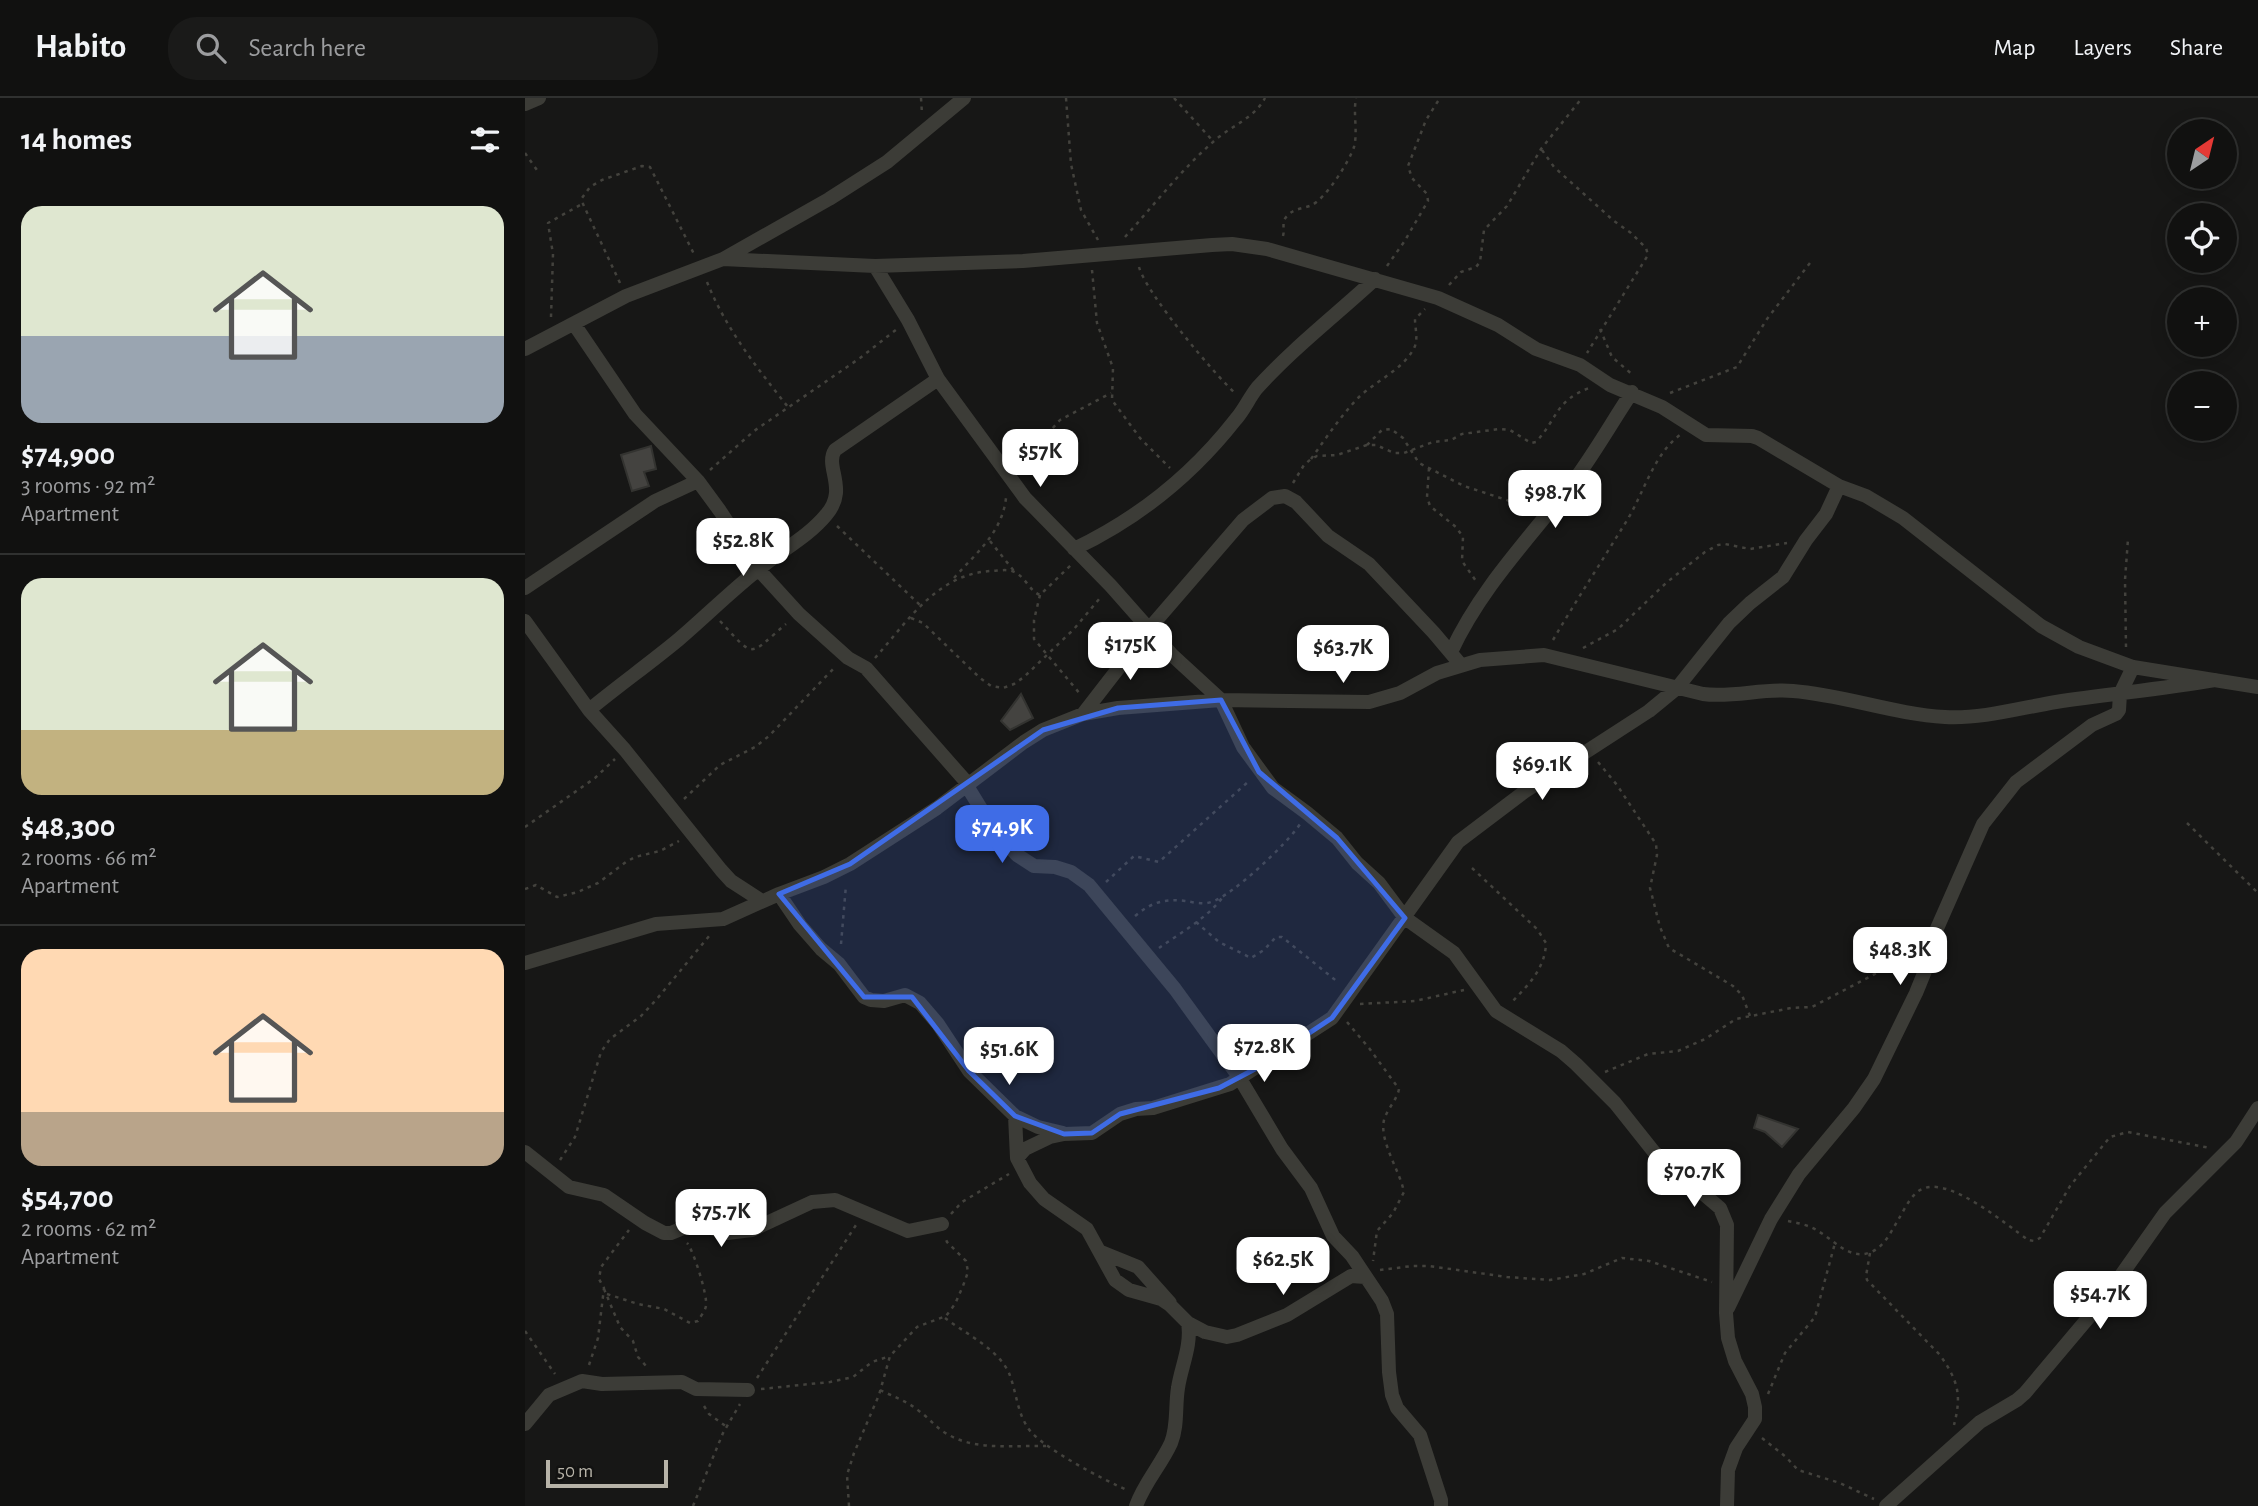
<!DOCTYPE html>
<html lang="en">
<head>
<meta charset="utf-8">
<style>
  body { margin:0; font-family:"Alegreya Sans",sans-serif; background:#1a1a19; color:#f1f3f6; height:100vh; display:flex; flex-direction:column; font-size:26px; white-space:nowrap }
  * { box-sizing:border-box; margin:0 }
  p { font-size:23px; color:#9c9d9f }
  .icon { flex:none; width:38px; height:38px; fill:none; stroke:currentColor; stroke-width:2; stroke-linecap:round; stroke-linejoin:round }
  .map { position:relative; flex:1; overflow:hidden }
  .drawer { display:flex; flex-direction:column; background:#111110; width:525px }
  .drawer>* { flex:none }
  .needle { width:46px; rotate:35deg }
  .controls { position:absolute; left:1642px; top:21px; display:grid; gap:14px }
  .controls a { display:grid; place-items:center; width:70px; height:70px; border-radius:50%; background:#111110; box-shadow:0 4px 18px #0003,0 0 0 2px #303130; font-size:35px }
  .scale { position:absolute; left:21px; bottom:18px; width:122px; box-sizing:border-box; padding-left:7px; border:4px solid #b7b3a8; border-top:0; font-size:19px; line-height:24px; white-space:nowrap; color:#b7b3a8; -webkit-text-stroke:5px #121211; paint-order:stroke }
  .price { position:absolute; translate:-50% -60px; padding:0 16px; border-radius:14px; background:#fff; color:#222; font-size:23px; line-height:46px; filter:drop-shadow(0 2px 4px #0008) }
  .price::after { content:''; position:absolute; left:50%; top:42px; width:21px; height:16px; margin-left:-10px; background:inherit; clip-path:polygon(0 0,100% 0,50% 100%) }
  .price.selected { background:#3f6ce6; color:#fff }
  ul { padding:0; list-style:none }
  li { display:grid; align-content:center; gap:14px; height:371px; padding:0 21px }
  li+li { border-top:2px solid #303130 }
  li span { display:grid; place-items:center; height:217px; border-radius:21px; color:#555 }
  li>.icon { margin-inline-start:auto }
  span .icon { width:126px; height:126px; fill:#fffc; stroke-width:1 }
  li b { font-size:30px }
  h2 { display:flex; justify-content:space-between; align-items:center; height:84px; padding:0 21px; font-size:30px }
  header { display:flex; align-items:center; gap:42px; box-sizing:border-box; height:98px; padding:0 35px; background:#111110; border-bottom:2px solid #303130 }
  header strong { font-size:33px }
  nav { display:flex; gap:38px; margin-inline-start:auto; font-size:24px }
  .search { width:490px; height:63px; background:#1a1a19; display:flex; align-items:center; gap:18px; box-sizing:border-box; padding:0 24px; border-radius:28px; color:#9c9d9f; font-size:26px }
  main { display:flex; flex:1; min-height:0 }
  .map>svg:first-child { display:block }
</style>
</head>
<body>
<header>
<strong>Habito</strong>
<div class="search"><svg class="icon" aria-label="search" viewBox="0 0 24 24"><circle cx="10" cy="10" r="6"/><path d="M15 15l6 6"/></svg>Search here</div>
<nav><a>Map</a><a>Layers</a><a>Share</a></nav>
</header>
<main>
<section class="drawer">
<h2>14 homes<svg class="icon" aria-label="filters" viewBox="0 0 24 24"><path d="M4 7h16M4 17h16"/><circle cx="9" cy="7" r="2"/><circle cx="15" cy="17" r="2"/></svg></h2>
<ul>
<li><span style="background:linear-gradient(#dfe7d0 60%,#9aa5b1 0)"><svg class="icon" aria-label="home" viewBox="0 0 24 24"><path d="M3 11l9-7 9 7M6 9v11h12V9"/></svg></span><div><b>$74,900</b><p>3 rooms · 92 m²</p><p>Apartment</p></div></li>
<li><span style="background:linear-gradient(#dfe7d0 70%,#c2b280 0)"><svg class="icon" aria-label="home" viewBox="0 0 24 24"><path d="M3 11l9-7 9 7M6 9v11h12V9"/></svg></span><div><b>$48,300</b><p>2 rooms · 66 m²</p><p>Apartment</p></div></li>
<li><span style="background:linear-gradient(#ffd9b3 75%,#b9a48a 0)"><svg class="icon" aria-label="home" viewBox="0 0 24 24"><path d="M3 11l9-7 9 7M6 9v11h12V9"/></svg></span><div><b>$54,700</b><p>2 rooms · 62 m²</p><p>Apartment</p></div></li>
</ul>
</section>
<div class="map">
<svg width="1733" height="1408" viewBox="0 0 1733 1408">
  <rect width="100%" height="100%" fill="#171716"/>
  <path fill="#444340" stroke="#333330" stroke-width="2" d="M126,348L131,371L119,374L124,388L107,393L96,357Z
    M496,596L508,620L485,632L476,623Z
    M1233,1017L1273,1031L1257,1049L1240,1034L1229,1030Z"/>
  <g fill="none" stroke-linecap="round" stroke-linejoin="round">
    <path stroke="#43423d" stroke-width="2.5" stroke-dasharray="3.5 5" stroke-linecap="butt" d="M396,0L397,16
      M541,0L546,66L556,112L573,142
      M649,0L688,43
      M1017,52L1029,69L1089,123L1106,135L1121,150L1123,157L1062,255
      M0,55L14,75
      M758,138C760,131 756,124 762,118C769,110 778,111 787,107C801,100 824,64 829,49C833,34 828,16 831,0
      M600,139C629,107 656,72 688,44C705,28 729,21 740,0
      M862,168L879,144L903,103L902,96L887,80L883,68L901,22L915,0
      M614,169C621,195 689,276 711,296
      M567,172L572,225L588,270L587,302L615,340L645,370
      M182,184C201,231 232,270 263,309
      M95,185L58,106L57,100L65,89L77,82L117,68L125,69L169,156
      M924,187L936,174L951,169L955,164L959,132L982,108L1016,51L1057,0
      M26,219L28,156L23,125L57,106
      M1075,231L1087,259L1109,278
      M1145,295L1212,269L1242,221L1285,165
      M842,347L857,332L866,331L878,340L894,365L939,388L1006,410
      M786,361C801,340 815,319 833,300C850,283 880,271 890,248C893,239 890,230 890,221L900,211
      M490,364L516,343L535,322L586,295
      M904,370L902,399L905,408L931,429L938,439L937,463L951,483
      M185,372L229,333L335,260L372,231
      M768,385L779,367L786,361L792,358L812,357L842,347H851L869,355H879L908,344L926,342L937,336L974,331L985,332L1006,345L1011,344C1033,320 1030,303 1064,290
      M312,428L396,508
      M465,443L489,473
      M429,480C451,455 477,435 481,400
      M515,497L509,522V541L556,597
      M386,520L398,525L455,580L466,588L478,590L489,586L499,579L549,531L575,500
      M195,523C231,562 223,558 261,526
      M1028,542C1052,501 1079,460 1104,419C1119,393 1130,355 1155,337
      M1601,549L1600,482L1603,441
      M1058,550L1093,531L1141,485L1180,454L1193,447L1200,446L1225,451L1262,445
      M350,560C383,523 411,477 465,473C472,473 480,471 487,473C500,477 504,493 515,497L546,467
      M1073,664L1092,687L1131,746L1132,757L1125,790L1135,829L1144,850L1208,888L1217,897L1225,918
      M159,701L195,667L230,649L244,638L310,569
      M1662,725L1733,795
      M0,729L70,680L90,661
      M947,770L1012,831L1021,845C1020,872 1002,888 985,906
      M581,784L609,758L634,764L724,683
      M0,791L11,787L32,799L53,794L73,785L101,764L110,759L135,753L154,743
      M610,818C625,805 640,800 660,803C668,804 678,807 686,804C706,799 764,744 775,726
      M671,824L694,844L726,860L739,852L751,839H757L814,885
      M316,846L321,787
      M634,850C655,835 681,821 697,800
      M835,906L890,903L939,892
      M822,924L844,950L874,991C872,1002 862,1011 859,1022C854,1043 875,1073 879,1094L868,1115L852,1133L848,1163
      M1080,974L1123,956L1153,953L1180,941L1211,921L1266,910L1287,909L1367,867L1391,849
      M35,1062L50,1039L76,954L85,941L116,918L131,902L185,837
      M426,1116L437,1104L484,1076
      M1263,1123C1273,1125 1284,1127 1293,1133C1309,1142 1325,1163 1346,1154C1359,1149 1366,1134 1373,1122C1380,1111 1387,1093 1400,1090C1427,1081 1481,1126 1503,1142L1509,1143L1515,1140L1545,1088L1585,1039L1603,1034L1685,1050
      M1345,1155L1341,1178L1342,1182L1415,1257C1433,1283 1437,1296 1429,1327
      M855,1172L887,1168H904L982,1179L1025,1182L1059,1176L1097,1160L1124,1163L1187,1184
      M79,1191L95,1229L108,1243L113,1259L122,1269
      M82,1196L113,1206L139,1211L165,1225L173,1223C175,1219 180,1213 181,1208C183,1198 168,1151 162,1145
      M420,1220C441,1236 473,1251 484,1275C491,1292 492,1314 503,1330C515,1349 581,1383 602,1392
      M0,1233L30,1276
      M64,1267L73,1240L79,1190L74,1181L76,1169L104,1132
      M232,1280L331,1127
      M236,1291L305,1284L328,1279L347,1264L365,1258
      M355,1292C369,1299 382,1303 394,1313C404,1320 412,1331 424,1337C452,1353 490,1347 521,1348
      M1243,1296L1260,1255L1290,1219L1310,1145
      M179,1308L184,1316L202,1329
      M1237,1340L1261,1359L1273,1372L1315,1385L1349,1401
      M168,1408L198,1335L215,1306
      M324,1408L322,1377L329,1355L354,1297L365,1258L392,1229L421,1218L430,1206L438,1188L443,1174L441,1163L422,1144L420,1139"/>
    <path stroke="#3c3c37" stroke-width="14" d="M0,6L14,0
      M198,161L350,168L498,163L687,147L707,146L742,151L913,200L973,227L1011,251L1055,267L1085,287L1137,309L1181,337L1227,338L1233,340L1314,388L1341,398L1378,420L1516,528L1554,549L1608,569L1733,589
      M350,168L383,222L413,281L500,400L586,488L647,557L696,602L718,649L748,690L782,715L812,740L832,765L854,785L880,820L929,855L971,913L1036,953L1051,966L1090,1005L1129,1054L1195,1110L1202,1127L1201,1215L1203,1240L1210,1263L1227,1296L1230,1309V1321L1211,1350L1203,1372L1202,1408
      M49,226L110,316L173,383L195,413L233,471L274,516L323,560L341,570L444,687
      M0,251L101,198L198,161L304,101L362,64L439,0
      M549,451C612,421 668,376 711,321C719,312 724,300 732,290C767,251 811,217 850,181
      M0,490L130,403L173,383
      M0,523L64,612L100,652L196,772L206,783L237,803
      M926,554C957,488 1004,441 1048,384C1069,356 1087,324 1107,294
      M64,612C93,588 124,566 153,542C180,519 206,493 234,471C255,453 283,439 301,417C324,391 299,369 310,352L413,281
      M558,616L623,532L718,422L747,400L760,398L771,404L803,438L844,466L909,535L936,567
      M442,688L469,732L492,757L509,768L530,769L546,774L564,787L650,891L714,979L757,1051L786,1090L808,1138L827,1158L857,1203L862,1216L864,1274L867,1297L872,1310L895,1337L916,1402V1408
      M254,796L275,827L296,851L314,866L339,899L346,902L359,903L380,897L395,905L413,926L444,973L490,1018L492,1060L505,1085L519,1101L562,1131L590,1182L604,1192L636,1201L645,1207L663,1225L680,1234L702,1239L712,1237L762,1217L826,1178L840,1179
      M0,865L131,826L198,821L254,796L299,779L325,766L412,710L499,644L518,632L558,616L593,610L696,602L844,604L875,595L912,575L955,562L1019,557L1178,596C1208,600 1238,590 1268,593C1319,597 1369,616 1420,619C1457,621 1495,610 1531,604C1584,596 1637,591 1690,582
      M490,1018L513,1029L538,1035
      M0,1054L44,1089L79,1097L120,1125L139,1135H146L168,1126H174L202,1135L227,1132L287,1104L310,1102L383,1133L417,1126
      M492,1060L500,1051L525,1039L539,1036L567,1035L595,1016L611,1011L628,1010L705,986L807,920L933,744L999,694L1124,613L1152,590L1204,525L1225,505L1258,479L1281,442L1301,416L1314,388
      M576,1154L613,1169L645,1205
      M1203,1210L1246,1121L1274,1076L1329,1010L1349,981L1391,895L1402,868L1410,835L1458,726L1491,684L1567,627L1591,616L1594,612L1595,596L1608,569
      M0,1326L24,1297L57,1283L77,1286L157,1284L171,1291L223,1292
      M611,1408C619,1385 636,1367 646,1345C653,1328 650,1308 653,1290C656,1269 667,1247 663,1225
      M1361,1408L1455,1324L1492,1302L1500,1295L1580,1200L1640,1115L1711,1044L1733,1010"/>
  </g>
  <path fill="#3f6ce6" fill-opacity="0.2" stroke="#3f6ce6" stroke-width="5" stroke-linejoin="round" d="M696,602L734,674L812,740L880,820L807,920L730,971L694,990L595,1016L567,1035L539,1036L490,1018L444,973L387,899H339L254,796L325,766L518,632L593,610Z"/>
</svg>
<div class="controls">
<a><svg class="needle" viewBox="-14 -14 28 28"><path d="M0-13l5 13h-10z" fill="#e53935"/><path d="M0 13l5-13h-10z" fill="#9c9d9f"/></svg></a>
<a><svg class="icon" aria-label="locate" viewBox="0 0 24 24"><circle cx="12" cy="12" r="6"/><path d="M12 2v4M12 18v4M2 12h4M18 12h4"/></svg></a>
<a>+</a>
<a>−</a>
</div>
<div class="scale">50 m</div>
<b class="price" style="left:515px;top:391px">$57K</b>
<b class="price" style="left:1030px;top:432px">$98.7K</b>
<b class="price" style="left:218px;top:480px">$52.8K</b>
<b class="price" style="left:605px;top:584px">$175K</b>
<b class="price" style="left:818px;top:587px">$63.7K</b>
<b class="price" style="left:1017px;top:704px">$69.1K</b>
<b class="price selected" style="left:477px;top:767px">$74.9K</b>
<b class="price" style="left:1375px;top:889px">$48.3K</b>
<b class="price" style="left:739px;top:986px">$72.8K</b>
<b class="price" style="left:484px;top:989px">$51.6K</b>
<b class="price" style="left:1169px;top:1111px">$70.7K</b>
<b class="price" style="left:196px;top:1151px">$75.7K</b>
<b class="price" style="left:758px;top:1199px">$62.5K</b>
<b class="price" style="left:1575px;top:1233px">$54.7K</b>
</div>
</main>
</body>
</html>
